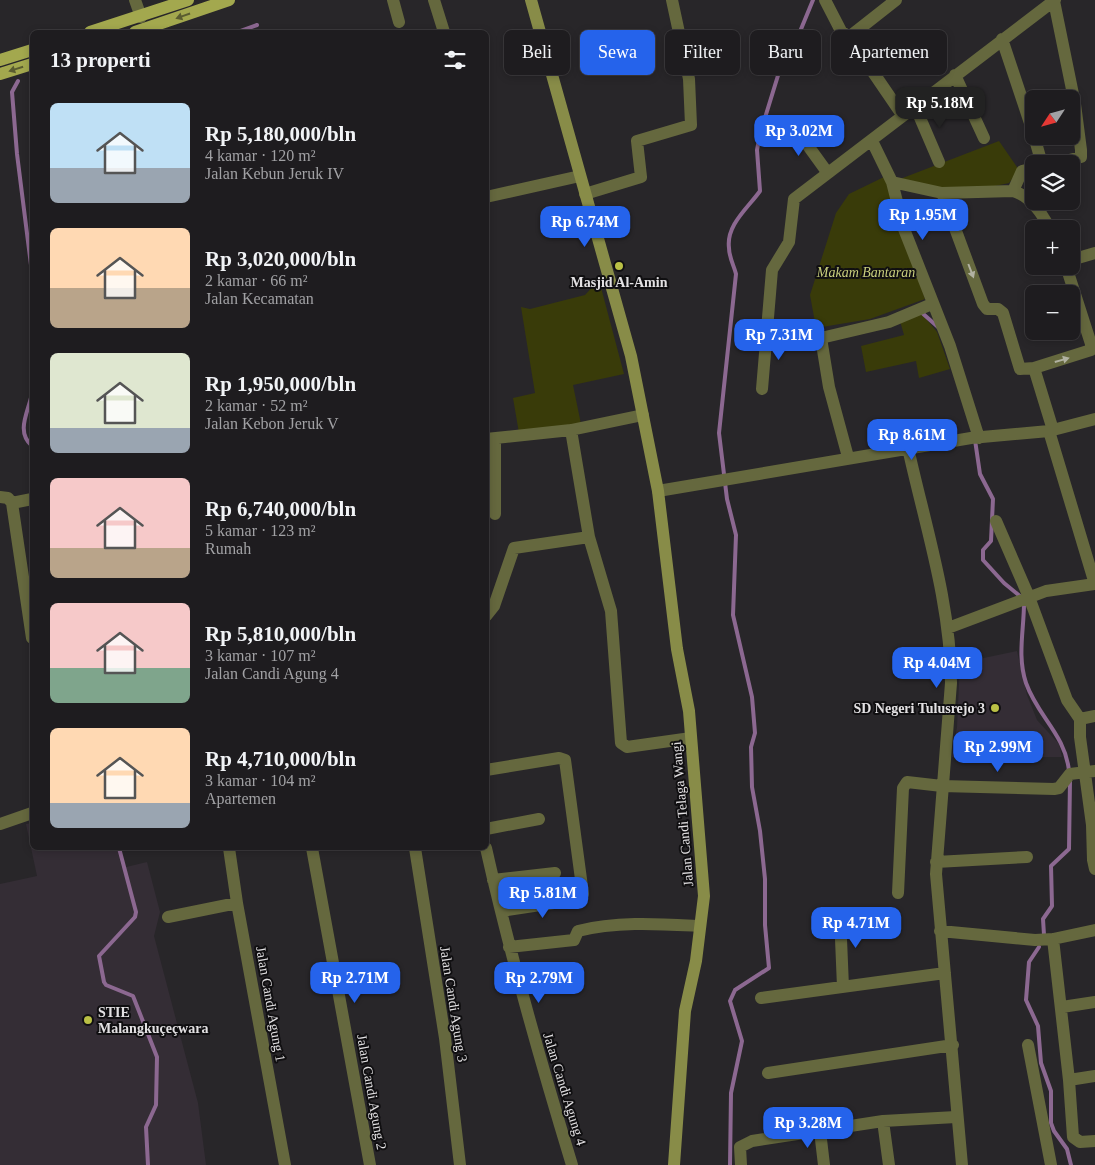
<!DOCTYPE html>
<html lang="id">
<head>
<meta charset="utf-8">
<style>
  body { margin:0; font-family:Georgia,serif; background:#262528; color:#f1f3f6; height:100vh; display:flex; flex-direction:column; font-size:19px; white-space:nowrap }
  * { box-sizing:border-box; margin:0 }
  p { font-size:16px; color:#a1a1a4 }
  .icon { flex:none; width:28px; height:28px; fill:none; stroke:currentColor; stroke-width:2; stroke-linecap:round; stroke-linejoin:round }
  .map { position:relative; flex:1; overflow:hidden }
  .sheet { position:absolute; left:30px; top:30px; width:459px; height:820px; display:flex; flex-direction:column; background:#1e1c1f; border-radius:8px; box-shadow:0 2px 8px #0003,0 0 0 1px #3c3a3d }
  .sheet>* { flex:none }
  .banner { position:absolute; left:504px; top:30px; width:475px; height:45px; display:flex; gap:10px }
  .needle { width:32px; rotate:234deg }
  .tools { position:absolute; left:1025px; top:90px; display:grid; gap:10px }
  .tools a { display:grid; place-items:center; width:55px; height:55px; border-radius:8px; background:#1e1c1f; box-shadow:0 2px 8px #0003,0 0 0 1px #3c3a3d; font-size:25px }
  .price { position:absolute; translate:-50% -42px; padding:0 11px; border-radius:10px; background:#2563eb; color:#fff; font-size:16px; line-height:32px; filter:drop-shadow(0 1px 2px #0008) }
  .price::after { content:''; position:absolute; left:50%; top:30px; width:15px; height:11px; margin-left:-8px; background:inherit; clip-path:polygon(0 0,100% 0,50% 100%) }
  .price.selected { background:#222; color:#fff }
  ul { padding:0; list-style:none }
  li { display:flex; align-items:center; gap:15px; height:125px; padding:0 20px }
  li span { display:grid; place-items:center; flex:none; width:140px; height:100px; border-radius:8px; color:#555 }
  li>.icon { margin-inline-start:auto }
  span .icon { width:60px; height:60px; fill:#fffc; stroke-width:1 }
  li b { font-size:21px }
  h2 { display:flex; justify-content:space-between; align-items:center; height:60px; padding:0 20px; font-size:21px }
  .chip { padding:0 18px; border-radius:8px; background:#1e1c1f; box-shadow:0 2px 8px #0003,0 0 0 1px #3c3a3d; font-size:18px; line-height:45px }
  .chip.selected { background:#2563eb; color:#fff }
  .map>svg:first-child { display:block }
</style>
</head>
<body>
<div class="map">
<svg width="1095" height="1165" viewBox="0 0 1095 1165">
  <rect width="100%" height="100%" fill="#282629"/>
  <path fill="#342d35" d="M1017,651L1027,695L1037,720L1059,744L1062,757H952L957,727L960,663Z
    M32,823V848H117L122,868L147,862L160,912L154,936L198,1103L206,1165H0V884L37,876L26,824Z"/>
  <path fill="#393b09" d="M999,141L1019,170L1009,183L995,186L942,188L900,179Z
    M886,176L925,299L870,319L816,328L810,295L836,213L849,194Z
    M599,280L624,374L573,385L581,424L519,433L513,398L535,393L521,307L530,309L585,295Z
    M922,314L937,332L950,369L919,378L916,361L866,372L861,346L904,335L900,321Z"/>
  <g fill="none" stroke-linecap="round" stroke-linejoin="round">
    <path stroke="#8c6891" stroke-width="4" d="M238,32L257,25
      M18,81L12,92L17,154L32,273
      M921,312L938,327
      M32,393C29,411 15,431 32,446
      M975,440L980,474L993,499L991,541L983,550V560L1004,583L1021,597
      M1024,603C1024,630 1017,656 1026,683C1038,717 1065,734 1069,771
      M119,848L136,912L135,917L99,956L104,982L106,985L133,996L157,1057L156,1105L146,1127L148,1165
      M1044,935L1043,919L1052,906L1051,866L1069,849L1070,780
      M1039,947L1029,962L1026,1000L1038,1026L1041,1063L1051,1091V1123L1054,1131L1067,1149L1071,1165
      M730,1165L731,1093L742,1041L730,1001L735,990L769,968L765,925V879L760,831L752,787L751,747L755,733L752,697L733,615L736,535L727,499L719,433L736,274C734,266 729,257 729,248C726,225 748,208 760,191L757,150L760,134L784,56L799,34L813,0"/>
    <path stroke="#65683e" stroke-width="12" d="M135,0L141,17
      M393,0L399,22
      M434,0L444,32
      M825,0L841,31L849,37
      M896,0L849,37L903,116
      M1054,1L1075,104L1081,150V157L1054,164
      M1002,39L1034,135
      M955,75L984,138
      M915,106L939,162
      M793,125L827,172
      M1034,136L1042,164
      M872,141L892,182L942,193L1013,191C1031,196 1042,213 1050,229
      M892,182L904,229L950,346L979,438
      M1013,191L1022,171L1034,168
      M942,193L983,304L987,309H998L1003,313L1020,369L1034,368L1091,350V344L1066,266
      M585,194L641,177L637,141L691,125L689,79L672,0
      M486,197L580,176
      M1071,260L1095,253
      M768,330L817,331L821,338L889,322L932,304
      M821,338L829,387L848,457
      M1034,368L1053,430
      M762,389L772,270L789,242L794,199L1055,0
      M571,430L589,537L611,611L621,743L627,747L691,738
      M1049,431L1095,584
      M486,439L571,430L643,415
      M908,448C925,525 951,604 951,683L936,874L962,1165
      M658,491L971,438L1049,431L1095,419
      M0,497L8,498L12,503
      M12,503L32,638
      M12,503L32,499
      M495,514V439
      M996,521L1029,597L1067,700L1080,719V737L1092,825L1093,860L1095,869
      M486,616L494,606L514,548L589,537
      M948,628L1046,591L1095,584
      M1080,719L1095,716
      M486,770L559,758L565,760L583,894L580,899L501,911
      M0,824L32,813
      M486,829L539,819
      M229,848L237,903L285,1165
      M312,848L370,1165
      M415,848L445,1038L460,1165
      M486,848C510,955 540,1060 572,1165
      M936,862L1027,857
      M493,880L555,873
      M898,893L903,788L907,782L942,786L1054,789L1059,788L1070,774L1095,771
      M840,915L843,987
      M168,917L237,903
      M940,931L1035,940L1053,939L1095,930
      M1053,939L1069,1080
      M509,947L574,940L578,931C617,921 660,924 700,926
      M761,998L945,973
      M1062,1007L1095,1002
      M1028,1045L1051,1165
      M768,1073L953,1045
      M1095,1076L1069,1080L1073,1137L1080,1142L1095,1141
      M883,1121L889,1165
      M820,1131L824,1165
      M741,1165L740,1147L752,1141L883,1121L956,1117"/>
    <path stroke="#888c48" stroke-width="12" d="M531,0L631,356L658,491L677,649L689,711L704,896L696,961L685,1011L674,1165"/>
    <path stroke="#a3a84e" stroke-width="12" d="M90,32L188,0
      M135,32L229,0
      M0,60L32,50
      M0,74L32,64"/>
  </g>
  <defs><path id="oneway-solid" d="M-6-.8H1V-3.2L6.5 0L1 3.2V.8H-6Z" transform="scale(1.25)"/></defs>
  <g fill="#5a5c30">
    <use href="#oneway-solid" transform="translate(183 16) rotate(161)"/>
    <use href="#oneway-solid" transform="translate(16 69) rotate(162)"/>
  </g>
  <g fill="#b1b1a1">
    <use href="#oneway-solid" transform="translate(971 271) rotate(69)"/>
    <use href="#oneway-solid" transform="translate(1062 360) rotate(-16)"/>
  </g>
  <g fill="#bac045" stroke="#100f11" stroke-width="2">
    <circle cx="619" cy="266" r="5"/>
    <circle cx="995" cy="708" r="5"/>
    <circle cx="88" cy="1020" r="5"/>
  </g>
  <g text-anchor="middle" stroke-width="4" stroke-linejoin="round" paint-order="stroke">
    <g font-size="14" font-style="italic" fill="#c8ce7d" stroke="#100f11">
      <text x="866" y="277">Makam Bantaran</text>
    </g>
    <g font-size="14" font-weight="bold" fill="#e3e1e3" stroke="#100f11">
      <text x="619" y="287">Masjid Al-Amin</text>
      <text x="985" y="713" text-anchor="end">SD Negeri Tulusrejo 3</text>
      <text x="98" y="1017" text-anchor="start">STIE<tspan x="98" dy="16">Malangkuçeçwara</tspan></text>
    </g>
    <g font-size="14" fill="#e3e1e3" stroke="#100f11">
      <text transform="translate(682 814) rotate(-95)" y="5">Jalan Candi Telaga Wangi</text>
      <text transform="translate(271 1004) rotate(80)" y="5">Jalan Candi Agung 1</text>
      <text transform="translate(454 1004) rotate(81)" y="5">Jalan Candi Agung 3</text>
      <text transform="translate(565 1089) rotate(73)" y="5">Jalan Candi Agung 4</text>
      <text transform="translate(372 1092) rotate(80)" y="5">Jalan Candi Agung 2</text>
    </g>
  </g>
</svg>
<div class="tools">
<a><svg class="needle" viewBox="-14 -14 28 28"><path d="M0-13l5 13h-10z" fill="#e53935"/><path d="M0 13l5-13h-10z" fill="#a1a1a4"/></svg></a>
<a><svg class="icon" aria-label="layers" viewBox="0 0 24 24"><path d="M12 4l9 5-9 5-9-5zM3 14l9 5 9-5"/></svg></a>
<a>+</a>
<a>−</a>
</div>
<b class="price selected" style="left:940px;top:129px">Rp 5.18M</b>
<b class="price" style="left:799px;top:157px">Rp 3.02M</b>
<b class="price" style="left:923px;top:241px">Rp 1.95M</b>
<b class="price" style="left:585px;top:248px">Rp 6.74M</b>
<b class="price" style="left:779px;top:361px">Rp 7.31M</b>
<b class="price" style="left:912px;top:461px">Rp 8.61M</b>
<b class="price" style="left:937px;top:689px">Rp 4.04M</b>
<b class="price" style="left:998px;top:773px">Rp 2.99M</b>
<b class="price" style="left:543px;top:919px">Rp 5.81M</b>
<b class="price" style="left:856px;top:949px">Rp 4.71M</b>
<b class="price" style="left:355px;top:1004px">Rp 2.71M</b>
<b class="price" style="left:539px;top:1004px">Rp 2.79M</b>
<b class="price" style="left:808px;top:1149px">Rp 3.28M</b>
<div class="banner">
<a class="chip">Beli</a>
<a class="chip selected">Sewa</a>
<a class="chip">Filter</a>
<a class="chip">Baru</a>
<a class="chip">Apartemen</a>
</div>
<section class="sheet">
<h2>13 properti<svg class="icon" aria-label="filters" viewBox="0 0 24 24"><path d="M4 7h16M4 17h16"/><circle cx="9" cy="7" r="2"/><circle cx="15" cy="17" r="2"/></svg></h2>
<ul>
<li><span style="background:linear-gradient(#bfe0f5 65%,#9aa5b1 0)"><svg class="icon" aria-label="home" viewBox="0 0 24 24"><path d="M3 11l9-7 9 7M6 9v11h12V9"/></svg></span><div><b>Rp 5,180,000/bln</b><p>4 kamar · 120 m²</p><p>Jalan Kebun Jeruk IV</p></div></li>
<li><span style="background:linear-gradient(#ffd9b3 60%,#b9a48a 0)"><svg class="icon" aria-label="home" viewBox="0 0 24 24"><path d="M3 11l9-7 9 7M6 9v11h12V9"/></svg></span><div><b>Rp 3,020,000/bln</b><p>2 kamar · 66 m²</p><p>Jalan Kecamatan</p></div></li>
<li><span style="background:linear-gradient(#dfe7d0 75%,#9aa5b1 0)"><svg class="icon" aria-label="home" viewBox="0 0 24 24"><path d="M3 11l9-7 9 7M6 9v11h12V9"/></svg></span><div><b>Rp 1,950,000/bln</b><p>2 kamar · 52 m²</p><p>Jalan Kebon Jeruk V</p></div></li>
<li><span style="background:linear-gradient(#f6c9c9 70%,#b9a48a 0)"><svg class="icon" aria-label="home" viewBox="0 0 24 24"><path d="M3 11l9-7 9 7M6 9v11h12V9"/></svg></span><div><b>Rp 6,740,000/bln</b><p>5 kamar · 123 m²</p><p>Rumah</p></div></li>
<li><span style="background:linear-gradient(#f6c9c9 65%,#7fa58c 0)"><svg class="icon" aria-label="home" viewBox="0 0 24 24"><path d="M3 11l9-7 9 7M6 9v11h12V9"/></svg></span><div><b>Rp 5,810,000/bln</b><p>3 kamar · 107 m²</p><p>Jalan Candi Agung 4</p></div></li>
<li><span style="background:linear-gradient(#ffd9b3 75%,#9aa5b1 0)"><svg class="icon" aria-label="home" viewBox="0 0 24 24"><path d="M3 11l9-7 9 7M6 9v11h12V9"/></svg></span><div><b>Rp 4,710,000/bln</b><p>3 kamar · 104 m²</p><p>Apartemen</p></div></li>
</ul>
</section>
</div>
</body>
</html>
